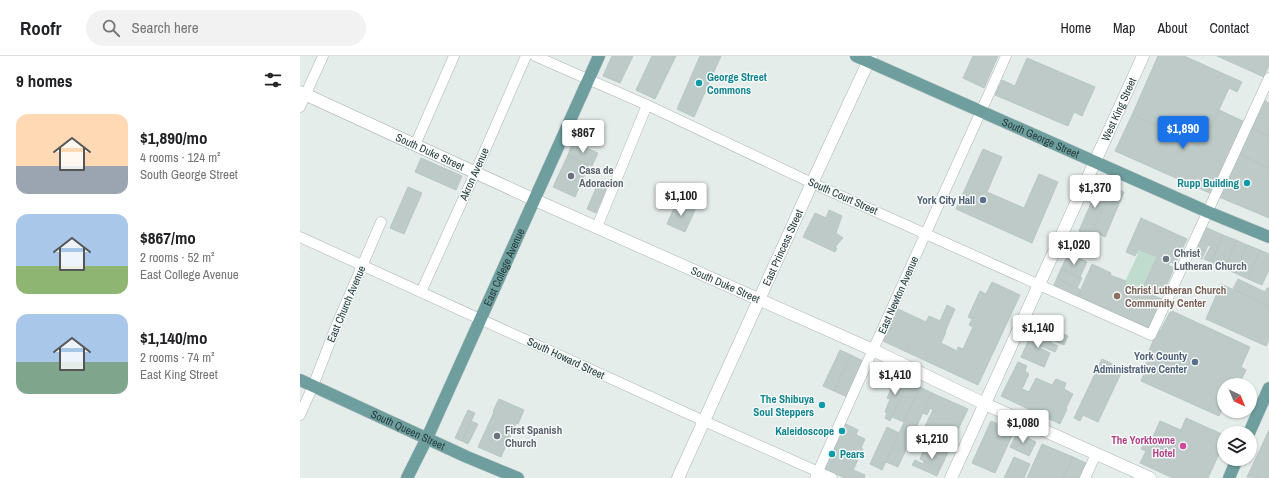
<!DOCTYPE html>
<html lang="en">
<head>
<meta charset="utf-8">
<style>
  body { margin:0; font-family:"Archivo Narrow",sans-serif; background:#f2f2f2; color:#202124; height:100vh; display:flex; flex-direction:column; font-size:15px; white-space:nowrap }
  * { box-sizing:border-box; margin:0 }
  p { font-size:13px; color:#757577 }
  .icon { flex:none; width:22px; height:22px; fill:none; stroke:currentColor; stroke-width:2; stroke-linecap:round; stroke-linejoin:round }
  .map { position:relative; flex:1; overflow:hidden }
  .drawer { display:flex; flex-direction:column; background:#fff; width:300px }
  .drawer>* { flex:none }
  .needle { width:26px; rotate:136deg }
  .buttons { position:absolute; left:917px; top:322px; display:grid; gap:8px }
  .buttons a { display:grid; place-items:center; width:40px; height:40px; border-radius:50%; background:#fff; box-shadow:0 1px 3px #0004; font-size:20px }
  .price { position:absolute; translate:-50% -34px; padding:0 9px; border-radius:4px; background:#fff; color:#222; font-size:13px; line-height:26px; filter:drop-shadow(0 1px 2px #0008) }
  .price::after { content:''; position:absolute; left:50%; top:24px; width:12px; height:9px; margin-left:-6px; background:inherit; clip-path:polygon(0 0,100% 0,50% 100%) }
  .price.on { background:#1a73e8; color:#fff }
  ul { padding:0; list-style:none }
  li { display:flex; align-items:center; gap:12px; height:100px; padding:0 16px }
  li span { display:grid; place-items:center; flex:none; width:112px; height:80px; border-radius:12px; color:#555 }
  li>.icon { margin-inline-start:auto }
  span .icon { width:48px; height:48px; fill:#fffc; stroke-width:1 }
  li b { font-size:17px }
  h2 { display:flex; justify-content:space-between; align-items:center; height:48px; padding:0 16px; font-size:17px }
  header { display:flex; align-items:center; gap:24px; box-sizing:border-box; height:56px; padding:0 20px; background:#fff; border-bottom:1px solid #e0e0e0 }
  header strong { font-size:19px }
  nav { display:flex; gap:22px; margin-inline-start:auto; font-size:14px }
  .search { width:280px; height:36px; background:#f2f2f2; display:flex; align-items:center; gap:10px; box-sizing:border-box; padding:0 14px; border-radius:22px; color:#757577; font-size:15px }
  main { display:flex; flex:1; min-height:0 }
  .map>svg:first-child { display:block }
</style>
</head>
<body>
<header>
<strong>Roofr</strong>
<div class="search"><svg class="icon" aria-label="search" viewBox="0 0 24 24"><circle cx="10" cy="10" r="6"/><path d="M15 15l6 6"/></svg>Search here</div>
<nav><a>Home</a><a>Map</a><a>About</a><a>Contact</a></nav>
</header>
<main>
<section class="drawer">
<h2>9 homes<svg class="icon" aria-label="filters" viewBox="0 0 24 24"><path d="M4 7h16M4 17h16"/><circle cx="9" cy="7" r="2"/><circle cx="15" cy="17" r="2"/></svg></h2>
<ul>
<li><span style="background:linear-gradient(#ffd9b3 65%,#9aa5b1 0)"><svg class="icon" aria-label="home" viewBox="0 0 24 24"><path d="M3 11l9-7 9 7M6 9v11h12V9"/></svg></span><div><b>$1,890/mo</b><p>4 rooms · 124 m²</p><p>South George Street</p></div></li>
<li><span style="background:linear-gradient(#a9c7e8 65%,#8fb573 0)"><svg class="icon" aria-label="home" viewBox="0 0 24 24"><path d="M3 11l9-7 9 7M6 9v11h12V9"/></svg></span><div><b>$867/mo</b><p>2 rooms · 52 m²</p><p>East College Avenue</p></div></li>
<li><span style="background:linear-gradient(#a9c7e8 60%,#7fa58c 0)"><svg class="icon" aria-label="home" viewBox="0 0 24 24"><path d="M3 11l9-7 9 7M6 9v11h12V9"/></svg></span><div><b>$1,140/mo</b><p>2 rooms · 74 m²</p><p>East King Street</p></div></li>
</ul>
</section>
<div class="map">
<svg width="969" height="422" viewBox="0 0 969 422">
  <rect width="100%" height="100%" fill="#e5edeb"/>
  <path fill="#c0dcce" d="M838,193L857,201L843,230L852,235L850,238L844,235L843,236L824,228L838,198H836Z"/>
  <path fill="#bdcac8" stroke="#b8c6c4" d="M312,0H333L320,27L303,20Z
    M352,0H376L355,43L336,34Z
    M400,0H421L394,61L377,53Z
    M673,0H698L684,32L663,22Z
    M858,0H884L942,26L937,36L929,32L902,91L832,59Z
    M917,0H969V9L964,21Z
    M727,2L795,31L782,60L774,56L768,70L695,39L702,24L715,30Z
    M964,44L969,47V80L951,72Z
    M919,54L945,66L912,138L815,95L832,59L902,91Z
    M951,72L969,80V112L939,98Z
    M273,86L298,97L292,110L268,99Z
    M683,93L702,101L687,136L724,152L739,118L758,126L732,187L656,153Z
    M939,98L969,112V162L919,141Z
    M268,99L289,109L275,141L253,131Z
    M121,102L162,120L156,134L115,116Z
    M299,125L308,129L296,157L287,153Z
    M800,126L812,131L790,180L779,175Z
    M108,131L122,137L104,178L90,172Z
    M812,131L824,136L805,181L793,175Z
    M377,145L395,154L385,176L367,168Z
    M529,154L542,160L536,177L543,182L535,191L537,192L535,196L503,181L515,157L526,162Z
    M841,162L887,183L875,208L870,206L868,209L874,212L862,239L857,236L855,240L850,238L852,235L843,231L857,201L838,193L835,200L826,196Z
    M905,171L923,179L918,190L912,188L910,190L908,189L902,203L892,198Z
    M923,179L936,184L925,213L911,206Z
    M936,184L947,189L935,217L925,213Z
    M912,188L918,190L911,206L904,203Z
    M947,189L960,194L948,223L935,217Z
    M960,194L969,198V214L962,229L948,223Z
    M768,198L787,206L780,221L761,213Z
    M792,208L811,217L810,219L826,225L824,228L862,243L849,272L778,240Z
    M761,213L782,222L777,232L757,222Z
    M757,222L781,234L778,240L754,229Z
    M938,223L965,236L967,232H969V250L933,233Z
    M692,226L720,239L678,329L583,285L598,253L626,266L629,260L640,265L647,249L655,253L645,276H646L641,287L657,295L658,291L663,293L673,271L669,269L672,263L668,261L680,235L686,238Z
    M921,228L969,250V284L966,290L906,263Z
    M872,255L950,291L941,311L946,314L939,329H924V349L919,360L841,325L847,310L845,309L848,304L845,303L858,274L860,275L870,256L872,257Z
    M737,266L768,280L764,289L733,275Z
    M733,275L752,284L751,287L758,290L755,296L741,290L740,292L750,297L744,311L721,301Z
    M540,294L551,299L534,335L523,330Z
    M551,299L563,305L547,341L534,335Z
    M802,303L823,313L798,366L783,359L780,365L774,362Z
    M718,306L727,310L725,315L729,318L722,333L729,336L736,322L752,329L756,323L766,327L764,333L773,338L766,352L767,353L760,368L701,340Z
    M597,320L608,326L590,365L585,362L587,357L585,356L590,343L587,342Z
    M608,326L620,331L604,366L592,361Z
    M620,331L632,337L598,411L586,406Z
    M632,337L668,353L655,380L642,374L639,381L652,387L644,405L619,393L629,372L625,370L633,354L630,352L627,359L623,357Z
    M199,343L224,354L218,368L216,367L201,401L178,391L194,356L193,355Z
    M168,354L175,357L162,385L155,382Z
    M886,362L924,379V387L908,422H873L840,407L846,395L841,393L846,383L851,385L860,365L881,374Z
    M171,365L178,368L168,388L162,385Z
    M691,365L714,375L695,417L672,407Z
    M546,368L558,374L556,379L565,383L561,392L563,393L553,414L565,419L564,422H545L525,413Z
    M587,371L599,377L582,414L570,408Z
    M642,374L655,380L652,387L639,381Z
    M969,374V422L947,421L957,400Z
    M717,377L736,386L729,400L710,391Z
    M742,388L773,401L763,422H727Z
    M623,395L644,405L640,413L620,403Z
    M714,401L730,408L724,422H704Z
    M773,401L788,408L782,422H763Z
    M615,404L623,408L624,405L640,413L637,420L612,409Z"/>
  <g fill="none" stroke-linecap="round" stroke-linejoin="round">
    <g stroke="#a8b5b3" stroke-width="11">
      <path id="minor" d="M235,0L347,49L512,127L851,279L969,22
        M0,51L23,0
        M115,89L154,0
        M297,171L347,49
        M0,181L404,365L532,422
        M121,236L175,117L226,0
        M0,359L13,330L37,268L81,166
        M515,422L706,0
        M785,422L796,398"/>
    </g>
    <g stroke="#a8b5b3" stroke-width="13">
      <g id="tertiary">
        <path id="s1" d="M0,36L235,144L573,294L685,348L850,422"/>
        <path id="s2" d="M378,422L512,127L571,0"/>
        <path id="s3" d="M651,422L843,0"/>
      </g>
    </g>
    <g stroke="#c2c9c9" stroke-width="13">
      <g id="primary">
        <path id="s4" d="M556,0L908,156L969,181"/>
        <path id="s5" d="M0,324L167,401L218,422"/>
        <path d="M949,377L969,332"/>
        <path id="s6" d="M107,422L127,382L299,0"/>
        <path d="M929,422L937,403"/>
      </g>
    </g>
    <use href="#minor" stroke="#fff" stroke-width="10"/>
    <use href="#tertiary" stroke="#fff" stroke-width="12"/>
    <use href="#primary" stroke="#6e9e9e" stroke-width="12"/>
  </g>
  <g fill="#0f9aa8" stroke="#f5f9f8" stroke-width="1.5">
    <circle cx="399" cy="27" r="4"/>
    <circle cx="947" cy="127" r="4"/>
    <circle cx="522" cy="349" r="4"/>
    <circle cx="542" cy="375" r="4"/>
    <circle cx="532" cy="398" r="4"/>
  </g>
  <g fill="#6b7280" stroke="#f5f9f8" stroke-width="1.5">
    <circle cx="271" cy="120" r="4"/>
    <circle cx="866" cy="203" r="4"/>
    <circle cx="197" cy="380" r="4"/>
  </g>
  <g fill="#5c6f8a" stroke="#f5f9f8" stroke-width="1.5">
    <circle cx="683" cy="144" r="4"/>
    <circle cx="895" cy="306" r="4"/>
  </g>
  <circle fill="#8d6e63" stroke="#f5f9f8" stroke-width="1.5" cx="817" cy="240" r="4"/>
  <circle fill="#d1479c" stroke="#f5f9f8" stroke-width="1.5" cx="883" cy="390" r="4"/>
  <g text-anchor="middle" stroke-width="3" stroke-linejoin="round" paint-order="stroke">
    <g font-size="11" font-weight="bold" fill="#0d838f" stroke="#f5f9f8" text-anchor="end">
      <text x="407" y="25" text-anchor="start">George Street<tspan x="407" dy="13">Commons</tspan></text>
      <text x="939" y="131">Rupp Building</text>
      <text x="514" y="347">The Shibuya<tspan x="514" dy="13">Soul Steppers</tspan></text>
      <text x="534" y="379">Kaleidoscope</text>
      <text x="540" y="402" text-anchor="start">Pears</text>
    </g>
    <g font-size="11" fill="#263d3d" stroke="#f5f9f8">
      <text dy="4" stroke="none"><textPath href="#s3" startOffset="405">West King Street</textPath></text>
      <text dy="4" stroke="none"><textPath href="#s4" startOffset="202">South George Street</textPath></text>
      <text dy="4" stroke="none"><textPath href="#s1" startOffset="143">South Duke Street</textPath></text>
      <text transform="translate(174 118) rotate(-66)" y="4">Akron Avenue</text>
      <text transform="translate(543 140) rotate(24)" y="4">South Court Street</text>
      <text dy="4" stroke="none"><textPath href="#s2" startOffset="253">East Princess Street</textPath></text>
      <text dy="4" stroke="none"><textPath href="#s6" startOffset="232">East College Avenue</textPath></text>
      <text dy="4" stroke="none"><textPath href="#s1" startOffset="467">South Duke Street</textPath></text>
      <text transform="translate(598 239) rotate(-66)" y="4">East Newton Avenue</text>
      <text transform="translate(46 248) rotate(-67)" y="4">East Church Avenue</text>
      <text transform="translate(266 302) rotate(25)" y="4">South Howard Street</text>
      <text dy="4" stroke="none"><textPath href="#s5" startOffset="119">South Queen Street</textPath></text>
    </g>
    <g font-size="11" font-weight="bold" fill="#5b616d" stroke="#f5f9f8" text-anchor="start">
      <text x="279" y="118">Casa de<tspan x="279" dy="13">Adoracion</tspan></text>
      <text x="874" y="201">Christ<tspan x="874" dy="13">Lutheran Church</tspan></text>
      <text x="205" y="378">First Spanish<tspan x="205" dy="13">Church</tspan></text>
    </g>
    <g font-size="11" font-weight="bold" fill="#4e5e75" stroke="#f5f9f8" text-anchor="end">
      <text x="675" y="148">York City Hall</text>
      <text x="887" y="304">York County<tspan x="887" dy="13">Administrative Center</tspan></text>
    </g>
    <g font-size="11" font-weight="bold" fill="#785e54" stroke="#f5f9f8" text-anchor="start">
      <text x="825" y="238">Christ Lutheran Church<tspan x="825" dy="13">Community Center</tspan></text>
    </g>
    <g font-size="11" font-weight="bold" fill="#b23c85" stroke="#f5f9f8" text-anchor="end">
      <text x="875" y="388">The Yorktowne<tspan x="875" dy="13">Hotel</tspan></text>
    </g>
  </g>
</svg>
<div class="buttons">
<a><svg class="needle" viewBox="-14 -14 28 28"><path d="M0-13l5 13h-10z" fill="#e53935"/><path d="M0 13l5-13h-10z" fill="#757577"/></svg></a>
<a><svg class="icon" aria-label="layers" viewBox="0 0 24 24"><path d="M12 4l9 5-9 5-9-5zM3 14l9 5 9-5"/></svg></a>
</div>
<b class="price on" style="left:883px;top:94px">$1,890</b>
<b class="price" style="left:283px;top:98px">$867</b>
<b class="price" style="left:795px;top:153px">$1,370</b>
<b class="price" style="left:381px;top:161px">$1,100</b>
<b class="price" style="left:774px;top:210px">$1,020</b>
<b class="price" style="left:738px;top:293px">$1,140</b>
<b class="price" style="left:595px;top:340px">$1,410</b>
<b class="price" style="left:723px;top:388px">$1,080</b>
<b class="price" style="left:632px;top:404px">$1,210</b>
</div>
</main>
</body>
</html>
